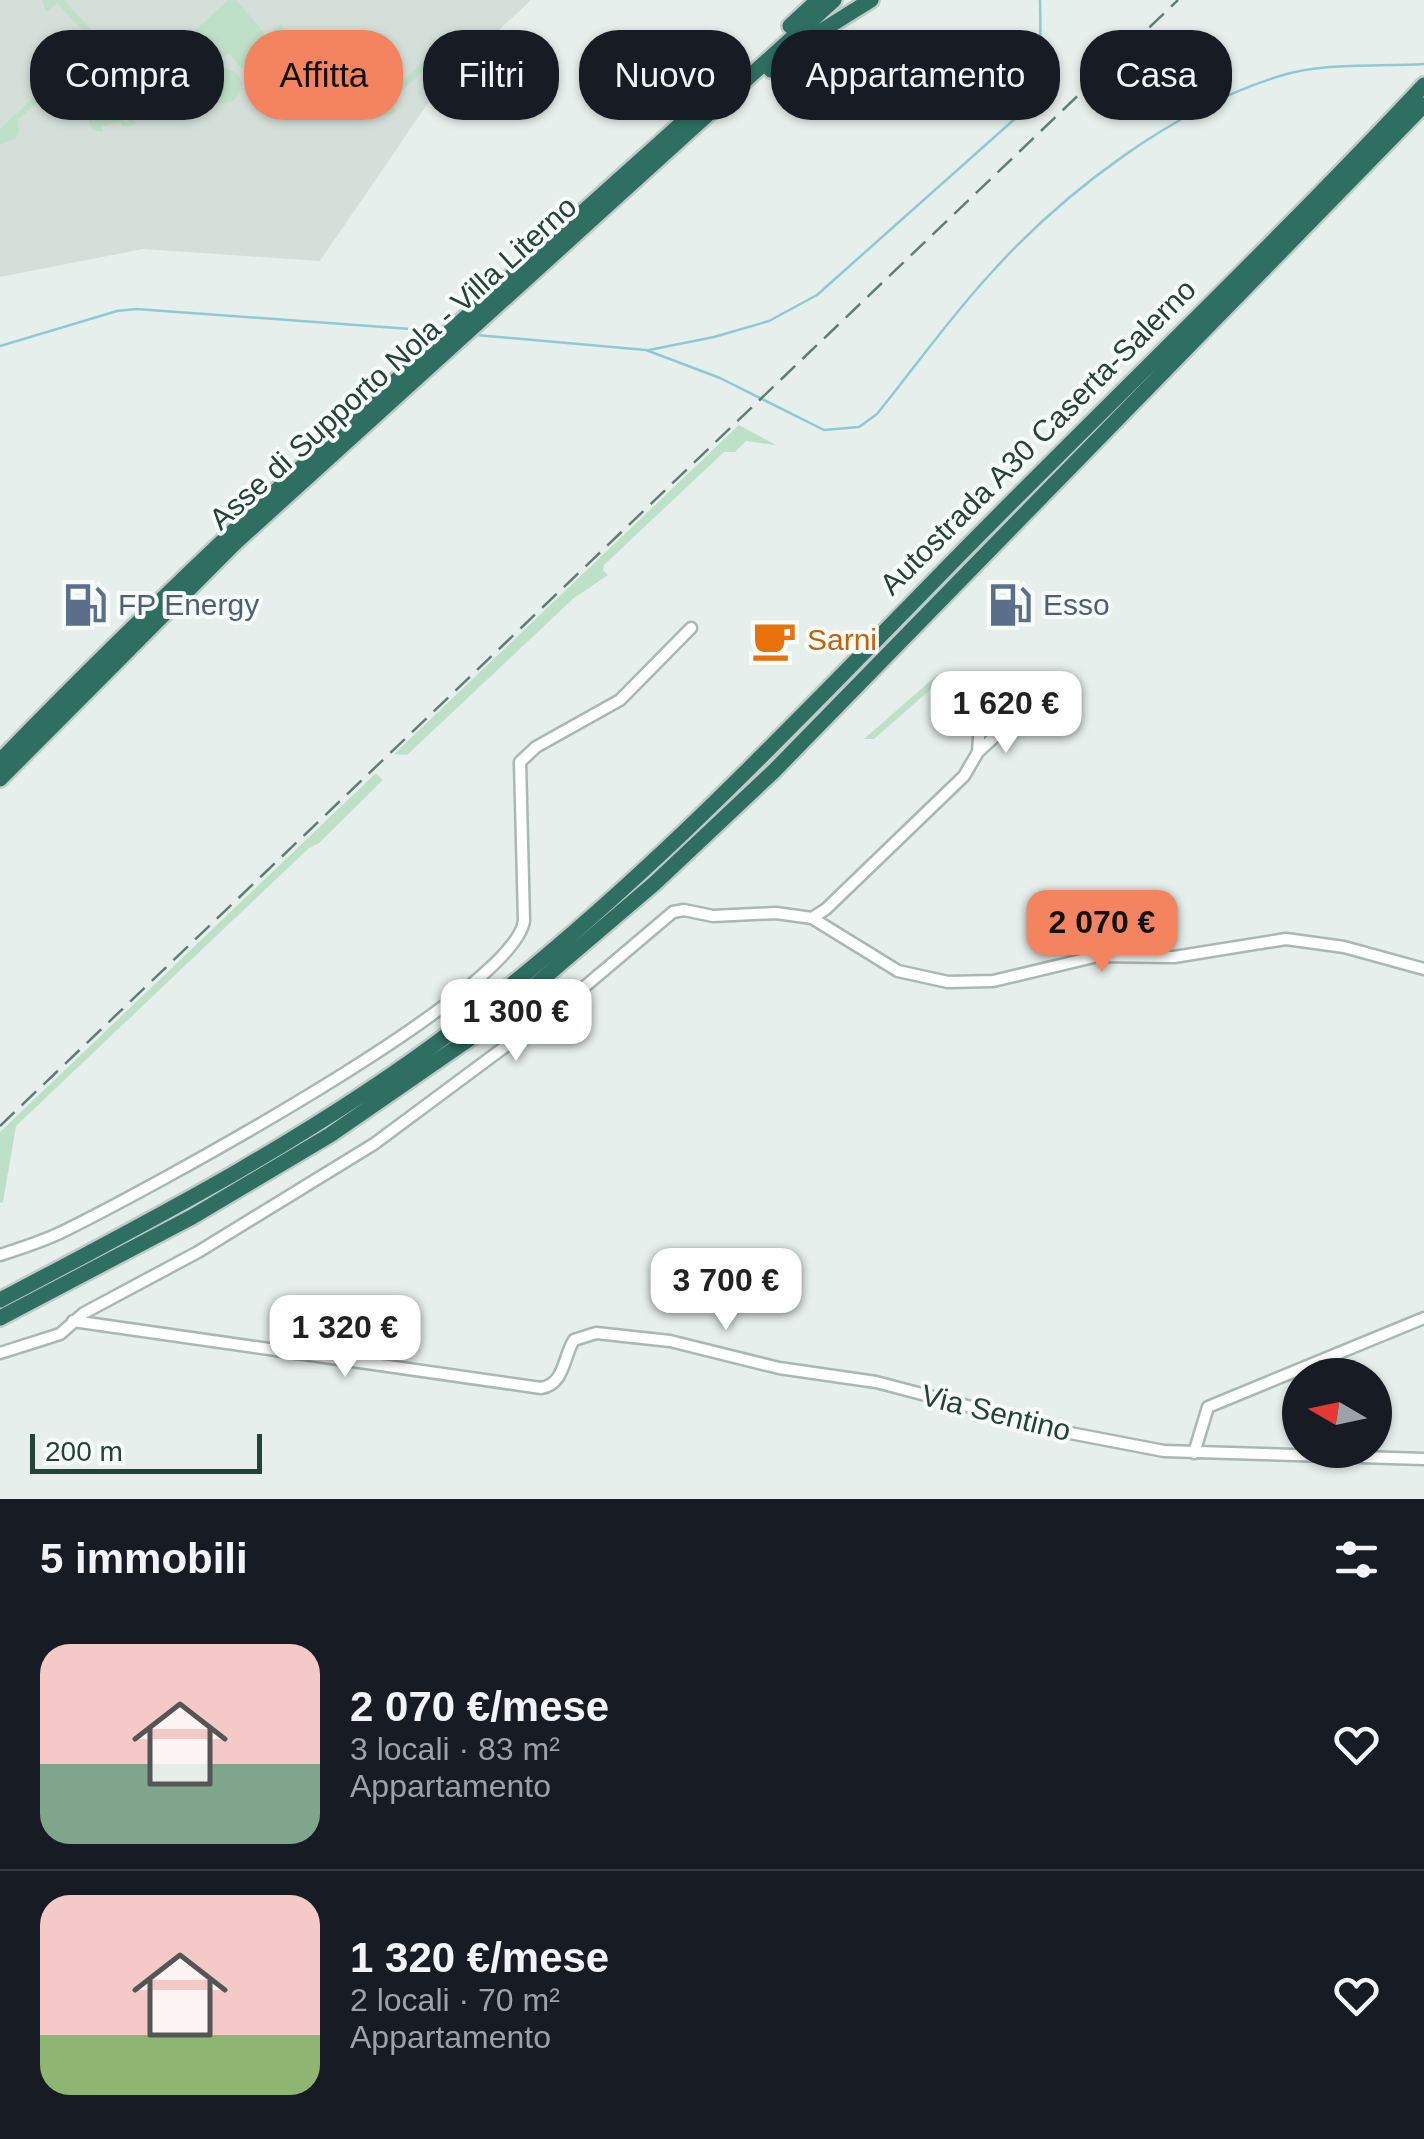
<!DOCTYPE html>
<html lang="it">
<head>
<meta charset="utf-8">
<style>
  body { margin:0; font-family:Helvetica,sans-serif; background:#242831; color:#f1f3f6; height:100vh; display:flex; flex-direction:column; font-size:38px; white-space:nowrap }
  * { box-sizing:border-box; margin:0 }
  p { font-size:32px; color:#9ea1a6 }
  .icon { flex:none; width:55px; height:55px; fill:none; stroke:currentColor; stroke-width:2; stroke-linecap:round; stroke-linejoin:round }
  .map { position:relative; height:1499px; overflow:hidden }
  .panel { display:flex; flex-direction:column; background:#171b24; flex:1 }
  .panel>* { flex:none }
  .banner { position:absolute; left:30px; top:30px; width:1365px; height:90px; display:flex; gap:20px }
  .needle { width:65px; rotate:279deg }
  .fabs { position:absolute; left:1282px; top:1358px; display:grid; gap:20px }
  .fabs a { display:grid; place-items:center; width:110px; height:110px; border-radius:50%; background:#171b24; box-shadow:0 2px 8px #0004; font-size:50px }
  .scale { position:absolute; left:30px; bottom:25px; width:232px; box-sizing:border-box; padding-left:10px; border:5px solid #24423a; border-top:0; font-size:28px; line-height:35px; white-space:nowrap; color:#24423a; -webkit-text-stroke:8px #f7fbf9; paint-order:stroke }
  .price { position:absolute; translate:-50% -85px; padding:0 22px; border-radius:20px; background:#fff; color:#222; font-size:32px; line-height:65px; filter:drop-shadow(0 2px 5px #0008) }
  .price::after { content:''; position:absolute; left:50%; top:60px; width:30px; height:22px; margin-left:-15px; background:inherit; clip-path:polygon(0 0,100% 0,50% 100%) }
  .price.current { background:#f4845f; color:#111 }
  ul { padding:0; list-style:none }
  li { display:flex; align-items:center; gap:30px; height:250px; padding:0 40px }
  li+li { border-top:2px solid #363941 }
  li span { display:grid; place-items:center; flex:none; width:280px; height:200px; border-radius:30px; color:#555 }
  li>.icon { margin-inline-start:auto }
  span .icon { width:120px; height:120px; fill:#fffc; stroke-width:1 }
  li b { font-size:42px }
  h2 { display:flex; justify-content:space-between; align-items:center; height:120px; padding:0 40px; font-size:42px }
  .chip { padding:0 35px; border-radius:40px; background:#171b24; box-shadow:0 2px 8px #0004; font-size:35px; line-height:90px }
  .chip.current { background:#f4845f; color:#111 }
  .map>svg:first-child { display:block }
</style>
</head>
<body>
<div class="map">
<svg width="1424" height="1499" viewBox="0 0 1424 1499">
  <rect width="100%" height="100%" fill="#e6efeb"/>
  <path fill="#d4dfda" d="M0,0H531L441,84L320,261L143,249L0,277Z"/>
  <path fill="#bfe0c8" d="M42,0H64L125,67L112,73L98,68L108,58L57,3L46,12Z
    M228,0H236L267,36L281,24L290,39L283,57L270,43L242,69L228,53L223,57L186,55L178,46Z
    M453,34L459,45L453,60L444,52L389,102L396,111C387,117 378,118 371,110Z
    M173,51L171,56L184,72H179L171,80L182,93L191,85L184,76L187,74L195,84L185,94L197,108L204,109L193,112L170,86L143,111L127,93Z
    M69,64H73V69L18,120L19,132L15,139L0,145V129Z
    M223,67L237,73L242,84L236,99C219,110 210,97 199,84L215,70Z
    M103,98L126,123L138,112L140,114L134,120L137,124L123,127L121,122L102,126L103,132L92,130L87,115Z
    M739,425L776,445L746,441L735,452H724L604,565L603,570L608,575L574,598L407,755L394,754Z
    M951,671V680L968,683H938L874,739H864L937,675Z
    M376,773L383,780L319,843L309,848L16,1126L3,1202L0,1203V1132Z"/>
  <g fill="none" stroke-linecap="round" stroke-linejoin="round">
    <path stroke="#8ec9d4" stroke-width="2.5" d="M476,335L646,350L720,378L824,430L859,427L877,414C915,367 951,316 992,272C1065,191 1175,108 1280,76C1325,62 1377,67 1424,64
      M0,346L117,311L136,309L438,331
      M649,350L714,337L769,321L817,295L1018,116C1043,75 1041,47 1040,0"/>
    <g stroke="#a8b8b2" stroke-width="15">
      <path id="minor" d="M981,708L978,752L1029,705L1039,691L1033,681
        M812,918L898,971L948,982L993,981L1098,956L1174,957L1286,939L1344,947L1424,969
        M0,1255C22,1248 44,1241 64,1231C141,1193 513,994 524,921L520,762L536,747L620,700L691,628
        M73,1321L541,1388C565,1384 563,1357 574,1340L596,1333L670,1341L779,1368L876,1382L1070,1433L1164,1451L1424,1459
        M0,1353L60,1334L84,1313L198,1252L374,1144L576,994L673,912L684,910L713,916L776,913L812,918L826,909L964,776L978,752
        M1194,1453L1208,1407L1424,1318"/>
    </g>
    <g stroke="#c2cac8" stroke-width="20">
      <path id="highway" d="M790,26L818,0
        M771,70L815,35L871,0
        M0,761C223,530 464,319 702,105
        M0,779L235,543L834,0
        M0,1300C156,1218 314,1136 455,1029C644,886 806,711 971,543C1122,390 1278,241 1424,85
        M0,1318L192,1217L330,1135L485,1028L655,883L774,771L1424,105"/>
    </g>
    <use href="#minor" stroke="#fff" stroke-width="10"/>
    <use href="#highway" stroke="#2f6f62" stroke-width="15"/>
    <path stroke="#5f7d75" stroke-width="2.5" stroke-dasharray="20 10" stroke-linecap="butt" d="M0,1126L1178,0"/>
  </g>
  <defs>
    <g id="fuel-bare" transform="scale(3.45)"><path d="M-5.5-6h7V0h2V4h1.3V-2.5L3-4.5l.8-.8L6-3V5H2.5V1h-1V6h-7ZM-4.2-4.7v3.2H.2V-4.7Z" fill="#5c6f8a" stroke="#f7fbf9" stroke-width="2.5" paint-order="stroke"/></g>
    <g id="cafe-bare" transform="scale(3.45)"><path d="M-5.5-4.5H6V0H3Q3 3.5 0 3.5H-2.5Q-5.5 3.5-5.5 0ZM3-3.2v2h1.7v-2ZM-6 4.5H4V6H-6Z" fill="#e8710a" stroke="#f7fbf9" stroke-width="2.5" paint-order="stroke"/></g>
  </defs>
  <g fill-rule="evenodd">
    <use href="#fuel-bare" x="85" y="605"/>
    <use href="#fuel-bare" x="1010" y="605"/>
    <use href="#cafe-bare" x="774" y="640"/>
  </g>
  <g text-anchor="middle" stroke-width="8" stroke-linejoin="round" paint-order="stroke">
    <g font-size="30" fill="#24423a" stroke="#f7fbf9">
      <text transform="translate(393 363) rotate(-42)" y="10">Asse di Supporto Nola - Villa Literno</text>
      <text transform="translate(1038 437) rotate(-45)" y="10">Autostrada A30 Caserta-Salerno</text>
      <text transform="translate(996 1413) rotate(14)" y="10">Via Sentino</text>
    </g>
    <g font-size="30" fill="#4e5e75" stroke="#f7fbf9" text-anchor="start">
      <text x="118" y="615">FP Energy</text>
      <text x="1043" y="615">Esso</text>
    </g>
    <g font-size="30" fill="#c56008" stroke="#f7fbf9" text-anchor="start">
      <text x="807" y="650">Sarni</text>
    </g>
  </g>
</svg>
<div class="fabs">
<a><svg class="needle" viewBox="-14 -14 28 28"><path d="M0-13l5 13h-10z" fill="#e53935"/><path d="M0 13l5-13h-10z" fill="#9ea1a6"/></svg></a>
</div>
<div class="scale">200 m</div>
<b class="price" style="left:1006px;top:756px">1 620 €</b>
<b class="price current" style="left:1102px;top:975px">2 070 €</b>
<b class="price" style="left:516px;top:1064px">1 300 €</b>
<b class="price" style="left:726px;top:1333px">3 700 €</b>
<b class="price" style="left:345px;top:1380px">1 320 €</b>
<div class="banner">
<a class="chip">Compra</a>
<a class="chip current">Affitta</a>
<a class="chip">Filtri</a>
<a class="chip">Nuovo</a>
<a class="chip">Appartamento</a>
<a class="chip">Casa</a>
</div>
</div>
<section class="panel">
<h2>5 immobili<svg class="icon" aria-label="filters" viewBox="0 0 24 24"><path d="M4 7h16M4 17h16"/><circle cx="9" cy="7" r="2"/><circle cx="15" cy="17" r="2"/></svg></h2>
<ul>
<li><span style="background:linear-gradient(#f6c9c9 60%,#7fa58c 0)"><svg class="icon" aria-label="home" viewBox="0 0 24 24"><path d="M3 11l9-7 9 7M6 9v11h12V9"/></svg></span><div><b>2 070 €/mese</b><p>3 locali · 83 m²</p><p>Appartamento</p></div><svg class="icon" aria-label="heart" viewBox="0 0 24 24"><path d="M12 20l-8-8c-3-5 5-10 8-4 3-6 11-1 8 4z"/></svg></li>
<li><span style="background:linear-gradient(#f6c9c9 70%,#8fb573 0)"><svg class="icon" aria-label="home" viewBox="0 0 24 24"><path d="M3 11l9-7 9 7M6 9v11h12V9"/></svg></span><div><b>1 320 €/mese</b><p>2 locali · 70 m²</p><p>Appartamento</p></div><svg class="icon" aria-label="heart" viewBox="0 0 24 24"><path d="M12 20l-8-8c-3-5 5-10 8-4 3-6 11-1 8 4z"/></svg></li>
</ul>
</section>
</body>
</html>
